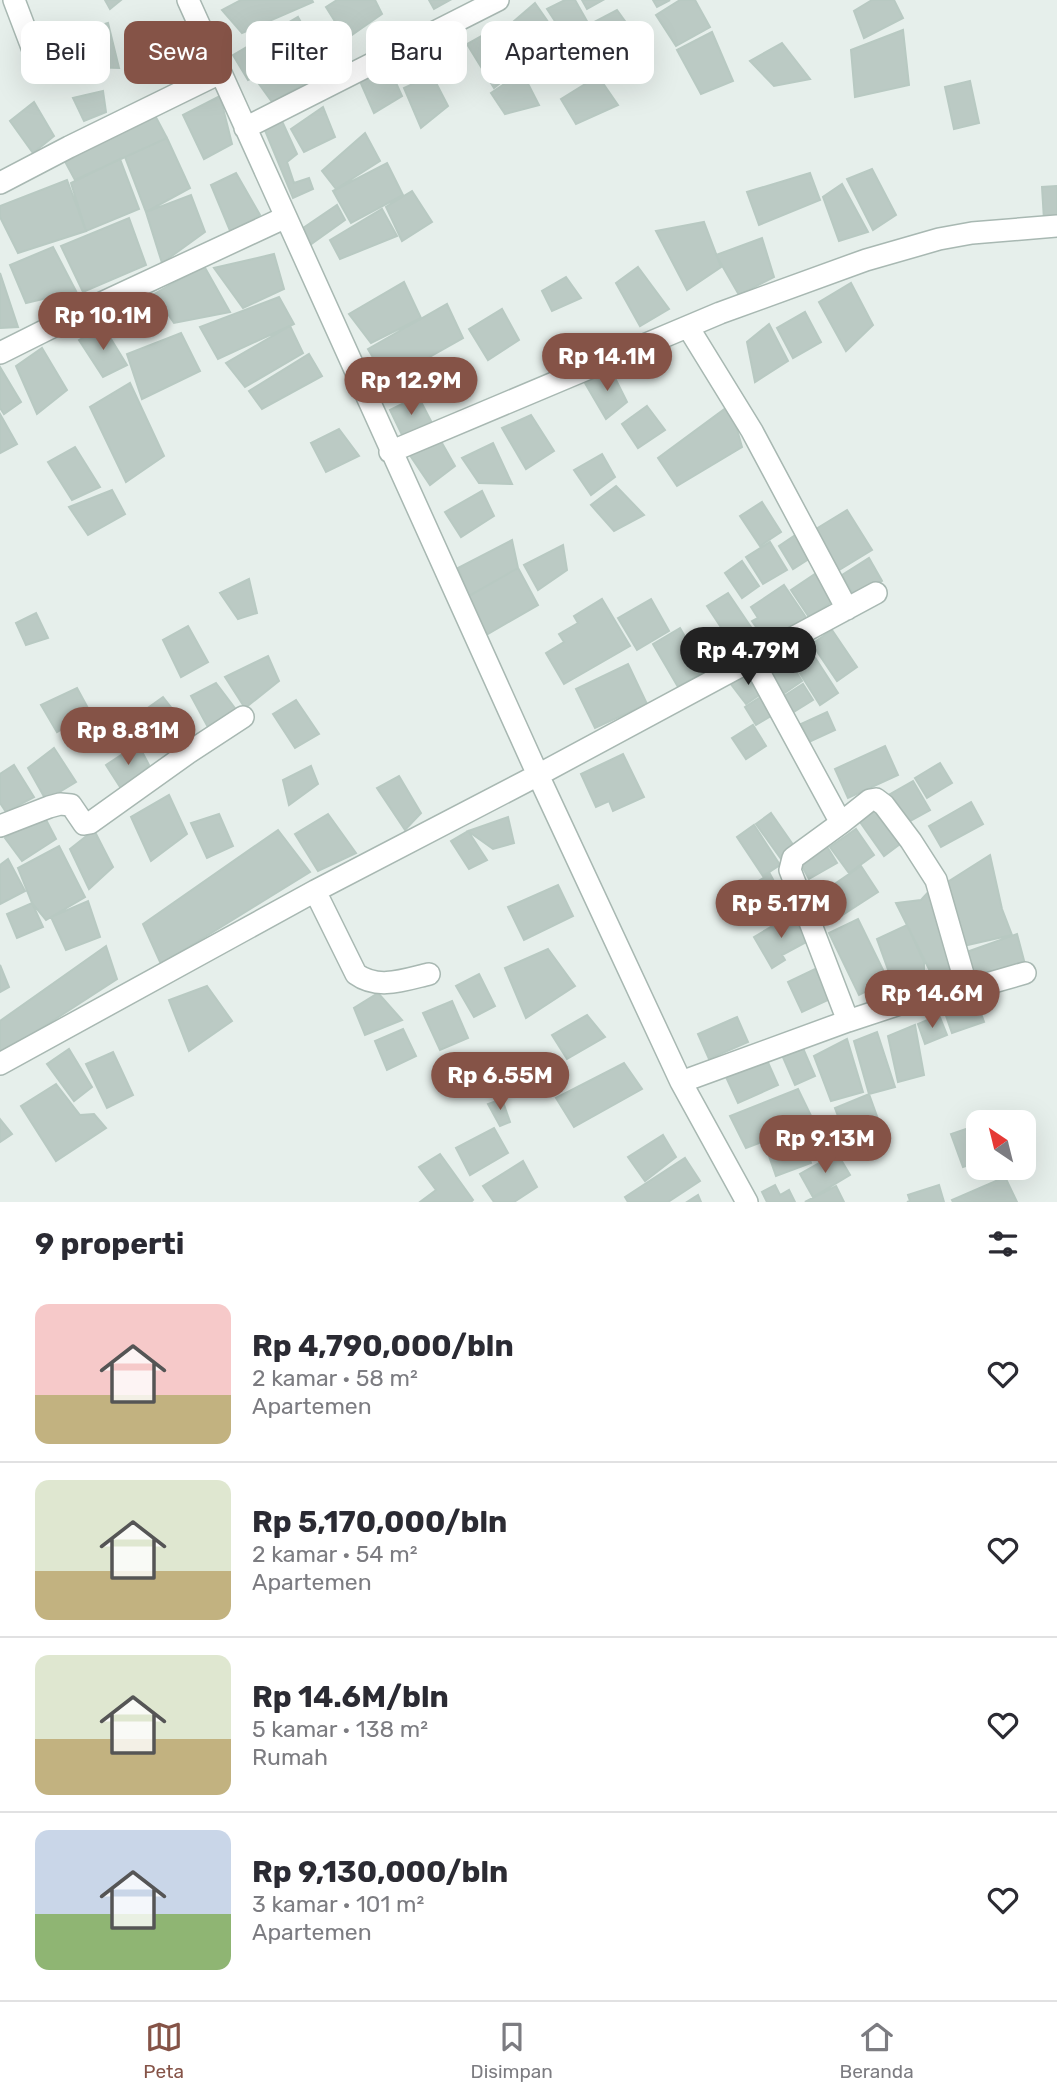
<!DOCTYPE html>
<html lang="id">
<head>
<meta charset="utf-8">
<style>
  body { margin:0; font-family:Rubik,sans-serif; background:#f7f7f7; color:#2b2b33; height:100vh; display:flex; flex-direction:column; font-size:26px; white-space:nowrap }
  * { box-sizing:border-box; margin:0 }
  p { font-size:23px; color:#7c7c81 }
  .icon { flex:none; width:38px; height:38px; fill:none; stroke:currentColor; stroke-width:2; stroke-linecap:round; stroke-linejoin:round }
  .map { position:relative; height:1202px; overflow:hidden }
  .details { display:flex; flex-direction:column; background:#fff; flex:1 }
  .details>* { flex:none }
  .banner { position:absolute; left:21px; top:21px; width:700px; height:63px; display:flex; gap:14px }
  .needle { width:46px; rotate:325deg }
  .fabs { position:absolute; left:966px; top:1110px; display:grid; gap:14px }
  .fabs a { display:grid; place-items:center; width:70px; height:70px; border-radius:14px; background:#fff; box-shadow:0 7px 28px #0002; font-size:35px }
  .price { position:absolute; translate:-50% -60px; padding:0 16px; border-radius:24px; background:#855347; color:#fff; font-size:23px; line-height:46px; filter:drop-shadow(0 2px 4px #0008) }
  .price::after { content:''; position:absolute; left:50%; top:42px; width:21px; height:16px; margin-left:-10px; background:inherit; clip-path:polygon(0 0,100% 0,50% 100%) }
  .price.current { background:#222; color:#fff }
  ul { padding:0; list-style:none }
  li { display:flex; align-items:center; gap:21px; height:175px; padding:0 35px }
  li+li { border-top:2px solid #e1e1e2 }
  li span { display:grid; place-items:center; flex:none; width:196px; height:140px; border-radius:14px; color:#555 }
  li>.icon { margin-inline-start:auto }
  span .icon { width:84px; height:84px; fill:#fffc; stroke-width:1 }
  li b { font-size:30px }
  h2 { display:flex; justify-content:space-between; align-items:center; height:84px; padding:0 35px; font-size:30px }
  .pill { padding:0 24px; border-radius:14px; background:#fff; box-shadow:0 7px 28px #0002; font-size:24px; line-height:63px }
  .pill.current { background:#855347; color:#fff }
  .tab-bar { display:flex; justify-content:space-around; align-items:center; height:98px; border-top:2px solid #e1e1e2; background:#fff; font-size:19px; color:#7c7c81 }
  .tab-bar a { display:grid; justify-items:center; gap:4px }
  .tab-bar .current { color:#855347 }
  .map>svg:first-child { display:block }
</style>
</head>
<body>
<div class="map">
<svg width="1057" height="1202" viewBox="0 0 1057 1202">
  <rect width="100%" height="100%" fill="#e6efeb"/>
  <path fill="#bbcac4" stroke="#b8c9c2" stroke-width="2" d="M105,0H121L110,9Z
    M241,0H312L313,2L242,33L222,10Z
    M337,0H375L382,14L346,39L326,7Z
    M429,0H450L434,9Z
    M565,0H575L596,37L573,49L547,9Z
    M582,0H603L587,9Z
    M653,0H670L657,7Z
    M680,0H695L710,27L676,46L656,15Z
    M872,0H894L903,18L864,38L854,11Z
    M535,3L571,55L542,75L513,22Z
    M617,10L635,35L614,51L594,22Z
    M298,17L316,49L248,80L233,55Z
    M108,23L119,68L58,66L51,39Z
    M496,28L516,70L494,88L467,44Z
    M903,30L909,85L855,97L851,50Z
    M712,32L733,81L701,94L677,50Z
    M782,43L810,79L774,86L750,61Z
    M298,60L310,81L272,102L257,81Z
    M387,63L402,96L374,113L359,79Z
    M522,72L539,105L505,114L491,93Z
    M432,75L448,106L421,128L404,88Z
    M598,76L618,105L576,124L561,99Z
    M970,81L979,123L954,129L945,87Z
    M103,91L106,112L84,121L73,98Z
    M220,96L232,144L204,159L183,115Z
    M34,102L54,136L33,153L10,121Z
    M323,107L335,137L304,152L291,129Z
    M151,108L167,138L75,180L62,156Z
    M281,119L297,154L287,162L294,183L309,178L313,189L293,198L264,128Z
    M365,133L380,161L336,189L322,171Z
    M167,138L190,188L146,212L125,157Z
    M120,159L139,209L86,231L71,183Z
    M387,163L403,195L351,223L333,191Z
    M872,169L896,215L873,230L847,179Z
    M236,173L260,215L231,233L211,185Z
    M810,173L820,200L759,225L747,192Z
    M67,180L86,231L18,253L0,217V206Z
    M842,184L868,232L839,241L823,197Z
    M1057,186V218L1044,220L1042,187Z
    M412,191L432,222L402,241L386,207Z
    M191,195L205,232L162,263L146,212Z
    M337,205L345,220L310,245L303,228Z
    M382,209L397,236L340,259L330,240Z
    M129,218L146,265L83,292L61,246Z
    M704,222L721,267L687,290L656,231Z
    M762,238L774,277L739,295L716,255Z
    M53,247L76,291L26,303L10,265Z
    M274,254L284,289L243,308L214,268Z
    M204,266L230,312L174,323L154,294Z
    M638,267L669,309L640,326L616,283Z
    M0,273L18,327L0,328Z
    M566,277L581,298L552,311L542,291Z
    M404,282L421,318L371,343L349,314Z
    M851,283L873,325L846,351L819,302Z
    M279,297L294,324L218,359L200,327Z
    M447,304L463,338L387,381L368,349Z
    M502,309L519,340L488,360L469,329Z
    M805,312L821,342L793,358L777,328Z
    M769,324L788,361L755,382L747,342Z
    M103,326L127,365L103,377L79,340Z
    M290,326L303,353L245,387L226,363Z
    M181,333L200,371L142,399L127,354Z
    M42,348L67,390L37,414L16,366Z
    M309,354L322,376L262,409L249,391Z
    M0,367L21,402L4,414L0,408Z
    M610,368L627,402L606,419L585,383Z
    M130,383L164,456L126,482L90,407Z
    M418,396L432,423L403,437L390,410Z
    M730,405L742,447L677,486L658,458Z
    M647,406L665,430L638,448L622,424Z
    M0,414L17,444L0,453Z
    M531,415L554,451L526,469L502,428Z
    M339,429L359,456L326,472L311,443Z
    M438,436L455,466L430,485L407,451Z
    M493,443L512,484L479,483L462,458Z
    M75,447L100,487L72,500L48,462Z
    M602,454L615,477L591,495L574,470Z
    M616,486L644,515L614,531L591,505Z
    M112,490L125,514L88,535L69,507Z
    M482,491L494,516L461,537L445,512Z
    M762,502L781,532L760,546L740,516Z
    M847,510L872,550L836,572L811,532Z
    M797,534L812,557L793,569L779,546Z
    M512,540L518,568L469,596L458,568Z
    M770,542L787,570L763,584L746,557Z
    M563,545L567,570L538,590L524,565Z
    M869,558L882,581L855,597L842,575Z
    M742,561L759,586L742,598L725,573Z
    M518,568L538,605L486,635L469,596Z
    M815,574L833,601L809,617L791,590Z
    M249,579L257,613L238,619L220,593Z
    M784,585L807,619L769,645L752,621L758,618L751,607Z
    M728,593L757,636L736,650L707,606Z
    M602,599L630,646L564,684L546,653L564,642L559,634L578,623L574,616Z
    M651,599L669,631L637,650L618,618Z
    M36,613L48,638L26,645L16,623Z
    M188,626L208,662L181,677L163,640Z
    M680,628L705,671L678,687L653,644Z
    M832,630L857,667L837,681L812,644Z
    M268,656L279,681L245,708L225,677Z
    M814,656L838,693L820,705L796,667Z
    M788,659L802,681L780,696L765,673Z
    M628,664L647,704L595,728L576,689Z
    M749,669L765,691L746,704L730,683Z
    M216,683L240,715L210,731L191,696Z
    M803,684L813,700L787,716L778,700Z
    M77,688L90,712L57,732L41,705Z
    M764,695L776,713L756,725L745,707Z
    M163,697L191,733L155,750L131,720Z
    M296,700L319,734L295,748L273,714Z
    M827,712L835,730L809,742L801,724Z
    M753,725L766,746L746,759L732,738Z
    M138,744L149,765L124,793L106,765Z
    M885,746L898,775L848,798L835,769Z
    M54,748L76,782L46,800L28,768Z
    M623,754L644,797L613,811L609,801L596,807L581,774Z
    M940,763L952,783L927,798L915,778Z
    M14,765L34,797L6,812L0,803V774Z
    M311,766L318,784L289,805L283,780Z
    M399,776L421,813L405,830L377,788Z
    M913,781L930,810L903,825L887,796Z
    M169,795L187,834L151,861L131,817Z
    M971,802L983,824L941,847L929,826Z
    M878,808L904,841L884,856L860,822Z
    M771,813L796,849L781,859L756,824Z
    M43,814L56,839L22,861L5,838Z
    M219,814L233,846L207,858L191,823Z
    M328,814L356,853L318,871L295,834Z
    M508,817L514,843L493,849L468,831Z
    M754,825L780,865L763,876L737,837Z
    M856,829L874,855L849,873L830,847Z
    M94,830L113,867L89,889L70,849Z
    M278,830L310,872L161,964L143,924Z
    M468,831L487,860L469,869L451,841Z
    M826,845L837,863L809,879L799,861Z
    M59,846L85,897L46,920L32,903L18,868Z
    M990,855L1002,909L1012,935L963,946L943,885Z
    M8,859L25,891L0,904V865Z
    M861,866L878,892L833,921L817,896Z
    M770,874L780,892L755,906L745,889Z
    M558,885L573,916L524,940L508,907Z
    M932,888L956,971L943,975L931,973L896,903L921,900Z
    M88,901L100,937L66,950L51,917Z
    M32,903L43,927L17,938L7,914Z
    M793,914L808,941L782,955L785,960L772,968L754,937Z
    M858,919L888,980L859,995L829,933Z
    M907,925L924,962V979L895,989L877,939Z
    M1017,934L1026,968L972,982L964,953Z
    M106,946L117,979L0,1055V1021Z
    M548,949L575,986L526,1018L505,968Z
    M0,965L9,987L0,992Z
    M815,969L830,999L802,1012L788,982Z
    M479,974L495,1006L474,1017L456,986Z
    M207,986L232,1021L189,1051L169,1000Z
    M378,993L402,1020L365,1035L354,1008Z
    M976,999L984,1022L952,1033L944,1010Z
    M452,1001L468,1038L440,1050L423,1013Z
    M587,1015L605,1037L567,1059L552,1035Z
    M939,1015L947,1035L925,1044L918,1024Z
    M737,1017L748,1042L709,1059L698,1034Z
    M915,1025L924,1075L898,1082L888,1036Z
    M403,1029L416,1056L387,1070L375,1041Z
    M877,1032L895,1087L869,1094L854,1041Z
    M847,1039L863,1092L831,1101L814,1056Z
    M802,1046L815,1076L795,1085L782,1055Z
    M69,1049L92,1087L74,1101L47,1064Z
    M113,1052L133,1095L107,1108L86,1064Z
    M766,1058L778,1085L738,1103L726,1077Z
    M554,1062L560,1074L537,1090L531,1078Z
    M624,1063L642,1089L574,1127L556,1098Z
    M56,1084L80,1115L94,1114L106,1128L56,1161L21,1106Z
    M798,1089L814,1122L746,1148L730,1116Z
    M869,1094L883,1133L848,1143L835,1108Z
    M502,1099L510,1122L500,1126L488,1104Z
    M0,1119L12,1134L0,1142Z
    M978,1125V1162L963,1167L951,1134Z
    M494,1128L508,1153L470,1175L456,1148Z
    M663,1135L676,1157L645,1181L628,1157Z
    M803,1140L811,1163L776,1176L768,1153Z
    M837,1153L850,1175L813,1197L800,1174Z
    M440,1154L473,1200L471,1202H420L436,1190L419,1167Z
    M685,1158L700,1181L668,1202H628L625,1197Z
    M523,1161L537,1187L514,1202H494L483,1186Z
    M1005,1177L1017,1202H953L952,1200Z
    M775,1185L780,1195L789,1190L795,1202H767L762,1192Z
    M939,1185L944,1202H907L910,1201L908,1195Z
    M836,1186L844,1202H805Z
    M698,1195L701,1202H687Z"/>
  <g fill="none" stroke-linecap="round" stroke-linejoin="round">
    <g stroke="#a8b8b2" stroke-width="24">
      <path id="minor" d="M14,0L41,71
        M188,0L538,775L681,1082L747,1202
        M245,128L498,0
        M0,183L69,147L220,73
        M688,327L752,431L847,609
        M0,353L78,314L286,217
        M390,452L720,313L866,260L939,239L972,233L1057,226
        M753,661L841,823L793,858L790,870L848,1021
        M841,823L870,800L876,799L884,805L911,841L936,880L967,988
        M0,826L49,807L60,804L71,805L84,824L90,823L188,753L243,717
        M315,891L356,974C378,990 404,980 429,974
        M0,1064L315,891L538,775L876,593
        M681,1082L848,1021L927,995L983,985L1025,973"/>
    </g>
    <use href="#minor" stroke="#fff" stroke-width="21"/>
  </g>
</svg>
<div class="fabs">
<a><svg class="needle" viewBox="-14 -14 28 28"><path d="M0-13l5 13h-10z" fill="#e53935"/><path d="M0 13l5-13h-10z" fill="#7c7c81"/></svg></a>
</div>
<b class="price" style="left:103px;top:352px">Rp 10.1M</b>
<b class="price" style="left:607px;top:393px">Rp 14.1M</b>
<b class="price" style="left:411px;top:417px">Rp 12.9M</b>
<b class="price current" style="left:748px;top:687px">Rp 4.79M</b>
<b class="price" style="left:128px;top:767px">Rp 8.81M</b>
<b class="price" style="left:781px;top:940px">Rp 5.17M</b>
<b class="price" style="left:932px;top:1030px">Rp 14.6M</b>
<b class="price" style="left:500px;top:1112px">Rp 6.55M</b>
<b class="price" style="left:825px;top:1175px">Rp 9.13M</b>
<div class="banner">
<a class="pill">Beli</a>
<a class="pill current">Sewa</a>
<a class="pill">Filter</a>
<a class="pill">Baru</a>
<a class="pill">Apartemen</a>
</div>
</div>
<section class="details">
<h2>9 properti<svg class="icon" aria-label="filters" viewBox="0 0 24 24"><path d="M4 7h16M4 17h16"/><circle cx="9" cy="7" r="2"/><circle cx="15" cy="17" r="2"/></svg></h2>
<ul>
<li><span style="background:linear-gradient(#f6c9c9 65%,#c2b280 0)"><svg class="icon" aria-label="home" viewBox="0 0 24 24"><path d="M3 11l9-7 9 7M6 9v11h12V9"/></svg></span><div><b>Rp 4,790,000/bln</b><p>2 kamar · 58 m²</p><p>Apartemen</p></div><svg class="icon" aria-label="heart" viewBox="0 0 24 24"><path d="M12 20l-8-8c-3-5 5-10 8-4 3-6 11-1 8 4z"/></svg></li>
<li><span style="background:linear-gradient(#dfe7d0 65%,#c2b280 0)"><svg class="icon" aria-label="home" viewBox="0 0 24 24"><path d="M3 11l9-7 9 7M6 9v11h12V9"/></svg></span><div><b>Rp 5,170,000/bln</b><p>2 kamar · 54 m²</p><p>Apartemen</p></div><svg class="icon" aria-label="heart" viewBox="0 0 24 24"><path d="M12 20l-8-8c-3-5 5-10 8-4 3-6 11-1 8 4z"/></svg></li>
<li><span style="background:linear-gradient(#dfe7d0 60%,#c2b280 0)"><svg class="icon" aria-label="home" viewBox="0 0 24 24"><path d="M3 11l9-7 9 7M6 9v11h12V9"/></svg></span><div><b>Rp 14.6M/bln</b><p>5 kamar · 138 m²</p><p>Rumah</p></div><svg class="icon" aria-label="heart" viewBox="0 0 24 24"><path d="M12 20l-8-8c-3-5 5-10 8-4 3-6 11-1 8 4z"/></svg></li>
<li><span style="background:linear-gradient(#c9d6e8 60%,#8fb573 0)"><svg class="icon" aria-label="home" viewBox="0 0 24 24"><path d="M3 11l9-7 9 7M6 9v11h12V9"/></svg></span><div><b>Rp 9,130,000/bln</b><p>3 kamar · 101 m²</p><p>Apartemen</p></div><svg class="icon" aria-label="heart" viewBox="0 0 24 24"><path d="M12 20l-8-8c-3-5 5-10 8-4 3-6 11-1 8 4z"/></svg></li>
</ul>
</section>
<nav class="tab-bar">
<a class="current"><svg class="icon" aria-label="map" viewBox="0 0 24 24"><path d="M3 6l6-2 6 2 6-2v14l-6 2-6-2-6 2zM9 4v14M15 6v14"/></svg>Peta</a>
<a><svg class="icon" aria-label="saved" viewBox="0 0 24 24"><path d="M7 4h10v16l-5-4-5 4z"/></svg>Disimpan</a>
<a><svg class="icon" aria-label="home" viewBox="0 0 24 24"><path d="M3 11l9-7 9 7M6 9v11h12V9"/></svg>Beranda</a>
</nav>
</body>
</html>
